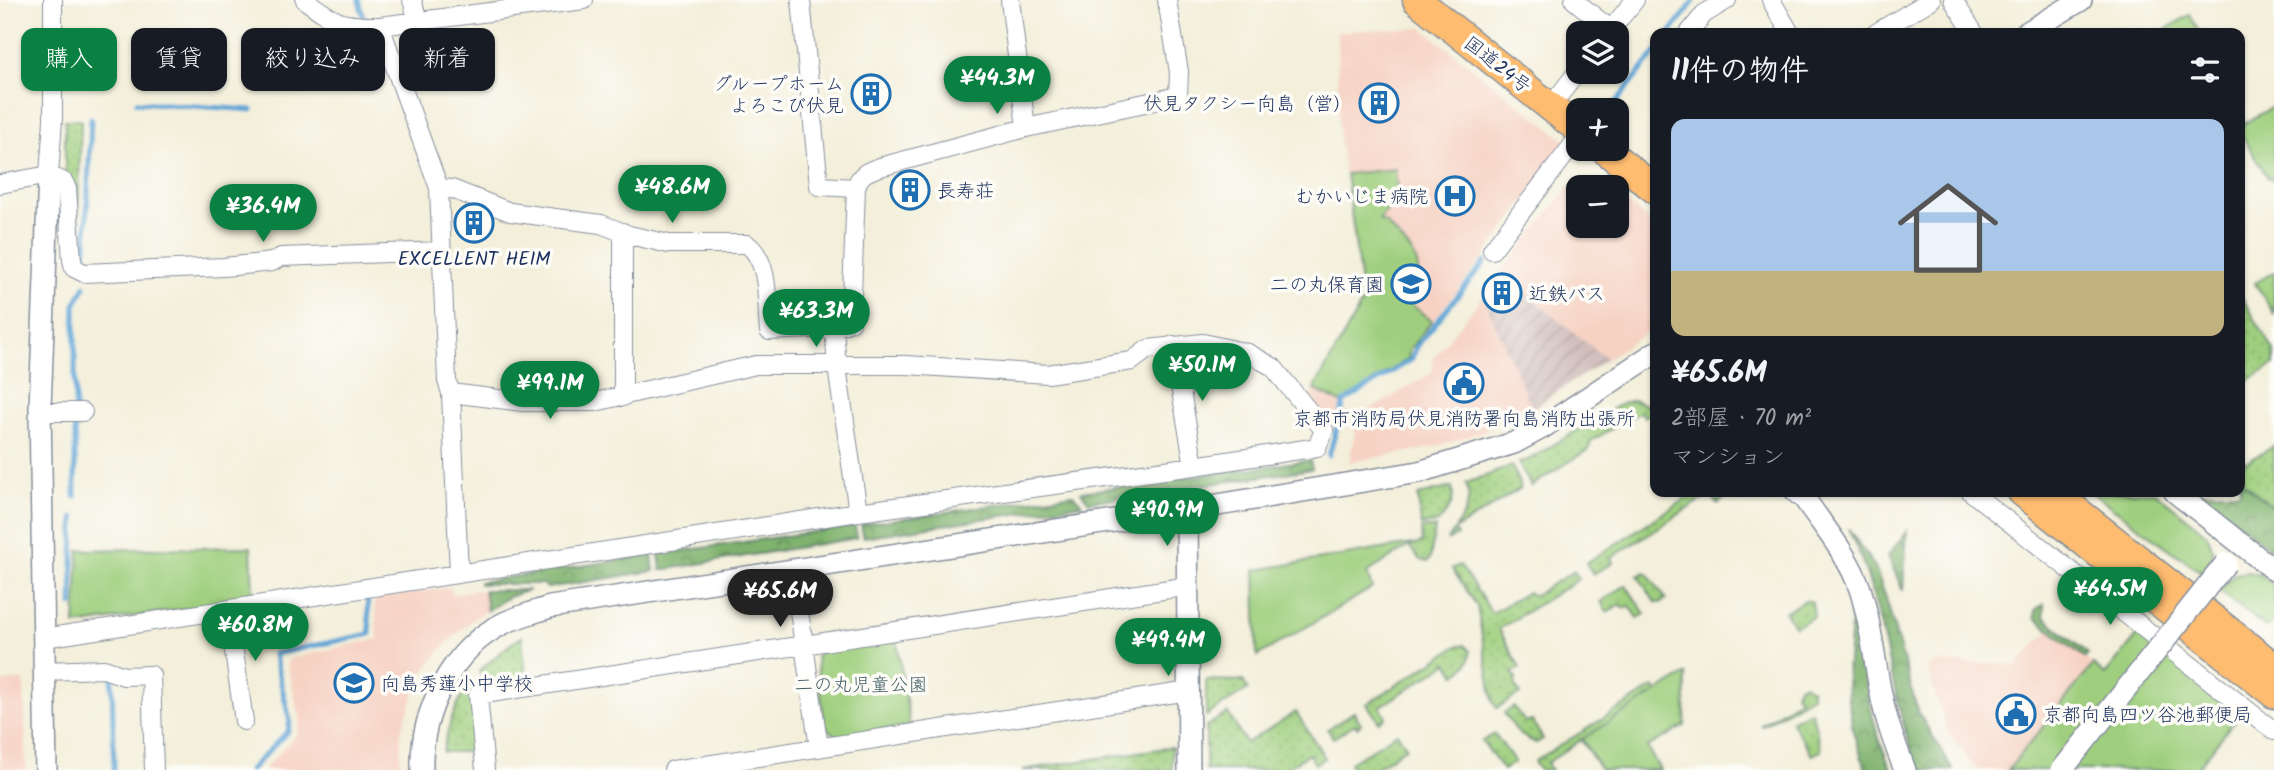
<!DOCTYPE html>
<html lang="ja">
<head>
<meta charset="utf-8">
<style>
  body { margin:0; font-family:Kalam,"Klee One",sans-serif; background:#242831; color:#f1f3f6; height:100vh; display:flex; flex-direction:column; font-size:26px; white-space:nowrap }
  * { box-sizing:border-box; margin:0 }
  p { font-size:23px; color:#9ea1a6 }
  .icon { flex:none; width:38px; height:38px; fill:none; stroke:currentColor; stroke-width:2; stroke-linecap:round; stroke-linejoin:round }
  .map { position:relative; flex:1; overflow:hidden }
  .drawer { position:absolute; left:1650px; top:28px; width:595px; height:469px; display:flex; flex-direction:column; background:#171b24; border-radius:14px; box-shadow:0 2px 5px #0004 }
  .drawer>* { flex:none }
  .top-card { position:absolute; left:21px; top:28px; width:665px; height:63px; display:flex; gap:14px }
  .tools { position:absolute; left:1566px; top:21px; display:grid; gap:14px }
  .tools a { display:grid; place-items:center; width:63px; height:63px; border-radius:14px; background:#171b24; box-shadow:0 2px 5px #0004; font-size:35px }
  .price { position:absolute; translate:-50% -60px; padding:0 16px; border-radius:24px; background:#0b8043; color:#fff; font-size:23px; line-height:46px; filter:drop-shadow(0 2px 4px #0008) }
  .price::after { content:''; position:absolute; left:50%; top:42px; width:21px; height:16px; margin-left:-10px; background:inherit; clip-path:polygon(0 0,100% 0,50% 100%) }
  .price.current { background:#222; color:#fff }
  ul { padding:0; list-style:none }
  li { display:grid; align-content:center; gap:14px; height:371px; padding:0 21px }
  li span { display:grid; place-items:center; height:217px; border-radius:14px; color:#555 }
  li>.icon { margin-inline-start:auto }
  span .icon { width:126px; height:126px; fill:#fffc; stroke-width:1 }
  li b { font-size:30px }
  h2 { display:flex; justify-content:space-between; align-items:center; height:84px; padding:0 21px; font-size:30px }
  .chip { padding:0 24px; border-radius:14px; background:#171b24; box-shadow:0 2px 5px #0004; font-size:24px; line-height:63px }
  .chip.current { background:#0b8043; color:#fff }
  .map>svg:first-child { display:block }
</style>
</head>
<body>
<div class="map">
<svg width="2274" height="770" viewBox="0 0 2274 770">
  <defs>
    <pattern id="industrial-furrows" width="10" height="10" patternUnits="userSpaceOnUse" patternTransform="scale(1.75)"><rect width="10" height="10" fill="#d1bfbd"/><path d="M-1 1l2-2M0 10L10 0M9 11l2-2" fill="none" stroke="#b3a4a5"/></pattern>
    <pattern id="grass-dots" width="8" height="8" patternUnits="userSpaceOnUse" patternTransform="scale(1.75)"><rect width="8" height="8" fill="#9fcf7e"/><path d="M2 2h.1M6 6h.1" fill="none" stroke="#88b26f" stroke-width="1.8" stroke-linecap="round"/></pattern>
    <pattern id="forest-crowns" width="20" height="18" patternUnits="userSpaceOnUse" patternTransform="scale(1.75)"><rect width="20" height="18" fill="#7fb26d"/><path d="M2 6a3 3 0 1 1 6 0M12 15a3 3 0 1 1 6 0" fill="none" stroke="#67915d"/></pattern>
  </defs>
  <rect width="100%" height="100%" fill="#fdfcf7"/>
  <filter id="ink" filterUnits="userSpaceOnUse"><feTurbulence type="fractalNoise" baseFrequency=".0143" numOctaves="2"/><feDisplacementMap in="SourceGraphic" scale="14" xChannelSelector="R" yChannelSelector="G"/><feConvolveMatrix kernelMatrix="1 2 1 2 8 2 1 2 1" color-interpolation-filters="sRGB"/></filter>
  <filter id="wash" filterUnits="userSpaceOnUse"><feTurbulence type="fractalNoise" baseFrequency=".00686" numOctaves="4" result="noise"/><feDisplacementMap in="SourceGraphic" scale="28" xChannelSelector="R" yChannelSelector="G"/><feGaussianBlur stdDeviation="1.57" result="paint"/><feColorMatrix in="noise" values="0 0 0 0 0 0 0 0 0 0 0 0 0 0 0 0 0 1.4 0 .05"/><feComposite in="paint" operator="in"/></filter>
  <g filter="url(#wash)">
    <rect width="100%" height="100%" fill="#f3efda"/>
    <path fill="#f6d2c3" d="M1422,28L1567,142L1481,261L1411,349L1408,359L1341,403L1333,426L1310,397L1363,301L1347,175L1344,174L1339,137L1337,31Z
      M1570,186L1578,193V226H1617V195L1655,226V327L1532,408L1489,429L1452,442L1420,450L1349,462L1358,417L1432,373L1433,359Z
      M451,587L453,594L472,590H529L508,597L471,621L448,642L420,676L401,732L400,770H263L297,734L300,720L287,664L290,658L378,639L374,599Z
      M2050,629L2105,675L2139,634L2215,746L2196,770H1979L1968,759L1949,735L1926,666L1936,662L2017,665Z
      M24,680L26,770H0V682Z"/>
    <path fill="url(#industrial-furrows)" d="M1501,274L1607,359L1532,408L1483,296Z"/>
    <path fill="url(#grass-dots)" stroke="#5d7f6e" stroke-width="2" d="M65,120H81L77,248L65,173Z
      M2240,294L2274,351V365L2240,385Z
      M1635,400L1655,410L1645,417L1641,412L1591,441L1589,449L1531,486L1519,463L1530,459L1622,403Z
      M2274,446V508L2240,480V454L2245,463Z
      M1512,466L1521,488L1455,530L1457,535L1447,541C1459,522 1475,505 1466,483Z
      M1452,487C1455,504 1449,510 1438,523L1421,525L1418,495Z
      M1696,492H1727V496L1718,504L1709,495L1611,558L1613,563L1593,574L1586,563Z
      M1421,528H1435L1430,559L1427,562L1420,560L1409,546L1422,543Z
      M1460,565L1492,613L1528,592L1533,596L1574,571L1579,579L1499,629L1520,668L1512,673L1516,678L1515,685L1520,694L1497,708L1493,702L1477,606L1452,569Z
      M1646,572L1666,599L1661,603L1655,602L1638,576Z
      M1626,585L1645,614L1638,618L1630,606L1624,609L1621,604L1607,612L1601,602Z
      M1805,600L1812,602L1814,616L1795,627L1785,612Z
      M522,637L526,677L485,683L479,671L509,645Z
      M1459,645H1464L1470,651C1471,662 1465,669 1456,675L1448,663L1380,707L1386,717L1379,722L1367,704Z
      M1206,680L1243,681L1248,689L1206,716Z
      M1804,684L1812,690V696L1762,726L1761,725L1800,699L1795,693L1799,686Z
      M1654,687L1657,693L1592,733L1601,770L1581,740L1547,763L1551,770H1540L1535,764V761Z
      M473,690L476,752H443C447,730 453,710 465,691Z
      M1514,707L1525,722L1532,721L1543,739L1536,743L1519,734L1504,713Z
      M1296,712L1325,758L1315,764L1309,754L1283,770H1206V726L1228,713L1246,743Z
      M1354,712L1361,724L1357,727L1355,724L1333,738L1328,729Z
      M1808,712L1812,713L1821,751L1812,755L1791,721Z
      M1397,733L1407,747L1372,770H1354L1350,763Z
      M1495,734L1515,762L1503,770L1482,741Z
      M1172,747V770H1022Z"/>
    <path fill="url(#forest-crowns)" stroke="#4d7066" stroke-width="2" d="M1310,460L1312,469L1089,502L1081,492Z
      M2240,480L2274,508V552L2199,492H2240Z
      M1073,494L1082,504L863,537L861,524Z
      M855,526L857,538L661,570L659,554Z
      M1848,528L1875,567L1886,598L1918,712L1953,770H1920L1916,764C1887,686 1885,602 1848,528Z
      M1907,531L1903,591L1888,556Z
      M652,555L654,571L547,588L544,584H479V582Z
      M1846,588C1866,647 1863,714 1892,770H1866L1853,731L1848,699L1847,675L1851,620Z
      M484,590H529L508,597L487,611Z
      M2044,604V617L2088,654L2085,658L2035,618V610Z"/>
    <path fill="#9fcf7e" stroke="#5d7f6e" stroke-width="2" d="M2190,15L2200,33H2159Z
      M2274,106V180L2268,178L2241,134L2242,125Z
      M1395,169L1398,197L1379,220L1386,223C1397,237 1420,254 1418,273C1417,285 1412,294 1413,306L1432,321L1410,349L1408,359L1341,403L1314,389L1363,301L1346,174Z
      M2274,272V314L2255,283Z
      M2091,492H2155L2207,534L2213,550L2211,559L2201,572Z
      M1412,544L1367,573L1372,588L1257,656L1255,570Z
      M251,547L253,592L245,600L75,625L79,550Z
      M2248,572L2261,575L2274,586V620L2267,628L2219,591L2235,574Z
      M2139,634L2241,712L2196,770H2008L2093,665L2105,675Z
      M896,635L910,726L838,737L825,727L816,657L824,646Z
      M1686,674L1685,726L1647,747L1660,770H1601L1582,739Z"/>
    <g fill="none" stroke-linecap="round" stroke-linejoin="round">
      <path stroke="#61a6d7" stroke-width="5" d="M359,0L364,19
        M1670,33L1695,0
        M137,102L252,110
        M1610,110L1656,52
        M85,264L91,118
        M1329,455L1344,402L1411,360L1417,346L1485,262
        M75,497V305L85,286
        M72,605L74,517
        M112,678L114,770
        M250,770L288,731L290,721L274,654L370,634L367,597"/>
    </g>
  </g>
  <g filter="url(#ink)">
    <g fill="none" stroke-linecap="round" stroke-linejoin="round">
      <g stroke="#878f9c" stroke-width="20">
        <path id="minor" d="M305,0C338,24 339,26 380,26L584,0
          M412,0L418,21
          M1010,0L1026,128
          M1574,0L1611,30
          M1771,0L1790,33
          M1953,0L1974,33
          M380,26L439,188L447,381L451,393L459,573
          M1608,33L1635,0
          M1689,33L1704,14L1727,0
          M1876,33L1931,0
          M1551,106L1578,71
          M49,175L53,120V0
          M0,184L49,175L64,182L67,189L72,260L74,268L84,273L224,267L272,262L281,257L442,251
          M439,188L452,189L510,212L601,224L629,235L669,244H747C771,262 766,304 769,331L834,328L851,322L856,188L819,186L801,0
          M856,188C859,174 868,171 880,167L1026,128L1178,96L1179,72L1167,0
          M1492,250L1578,138
          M834,328L837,367L858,512
          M1173,345L1194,466
          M623,397V232
          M40,412H83
          M1971,492L2274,731
          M793,570L819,748
          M228,610L244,721
          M44,638L858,512L1194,466L1312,448L1317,447L1324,430L1273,367L1248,353L1203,343L1148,349L1132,361L1048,374L906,365H756L595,402H523L451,393
          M44,671L104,669L124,676L151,675L154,770
          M485,770L478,695L1189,586
          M673,770L1189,691"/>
      </g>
      <g stroke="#878f9c" stroke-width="24">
        <path id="tertiary" d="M2026,33L2081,0
          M1796,492L1804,498C1823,526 1849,556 1860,589C1872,625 1874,662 1882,699C1887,724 1896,747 1905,770
          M2175,492L2274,570
          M1187,510L1189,770
          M46,770L40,408L49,175
          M422,770C420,713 451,649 504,623C519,616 535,612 550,607L1187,510L1419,472L1514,443L1542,428L1656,352"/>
      </g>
      <g stroke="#878f9c" stroke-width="31">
        <path id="trunk" d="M1417,0L1578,129
          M1604,149L1656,190
          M2022,492L2274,694
          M2053,492L2274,667"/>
      </g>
      <use href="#minor" stroke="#fff" stroke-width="18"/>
      <use href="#tertiary" stroke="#fff" stroke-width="21"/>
      <use href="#trunk" stroke="#fdbc70" stroke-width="28"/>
      <g stroke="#878f9c" stroke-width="24" stroke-linecap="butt">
        <path id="tertiary-bridge" d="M2062,770L2226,563"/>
      </g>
      <use href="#tertiary-bridge" stroke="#fff" stroke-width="21"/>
    </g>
  </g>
  <defs>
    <g id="building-ring" transform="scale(2.0125)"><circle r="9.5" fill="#fdfcf7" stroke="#1f6fb2" stroke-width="1.5"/><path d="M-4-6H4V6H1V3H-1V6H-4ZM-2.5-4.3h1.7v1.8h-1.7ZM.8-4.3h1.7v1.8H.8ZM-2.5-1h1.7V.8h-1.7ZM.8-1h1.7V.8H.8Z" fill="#1f6fb2"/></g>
    <g id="hospital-ring" transform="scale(2.0125)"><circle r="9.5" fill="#fdfcf7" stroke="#1f6fb2" stroke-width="1.5"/><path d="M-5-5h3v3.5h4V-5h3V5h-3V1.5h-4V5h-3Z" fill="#1f6fb2"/></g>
    <g id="school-ring" transform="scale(2.0125)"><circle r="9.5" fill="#fdfcf7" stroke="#1f6fb2" stroke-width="1.5"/><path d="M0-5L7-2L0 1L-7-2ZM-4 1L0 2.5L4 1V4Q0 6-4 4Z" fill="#1f6fb2"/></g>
    <g id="civic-ring" transform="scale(2.0125)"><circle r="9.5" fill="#fdfcf7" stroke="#1f6fb2" stroke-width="1.5"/><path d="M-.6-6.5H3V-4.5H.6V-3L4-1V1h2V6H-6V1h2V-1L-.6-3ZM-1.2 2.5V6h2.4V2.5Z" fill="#1f6fb2"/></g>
  </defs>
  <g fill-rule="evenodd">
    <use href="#building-ring" x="871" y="94"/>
    <use href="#building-ring" x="1379" y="103"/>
    <use href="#building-ring" x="910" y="190"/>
    <use href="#hospital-ring" x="1455" y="196"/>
    <use href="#building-ring" x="474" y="223"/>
    <use href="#school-ring" x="1411" y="284"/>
    <use href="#building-ring" x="1502" y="293"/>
    <use href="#civic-ring" x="1464" y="383"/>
    <use href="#school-ring" x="354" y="683"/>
    <use href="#civic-ring" x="2016" y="714"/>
  </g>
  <g text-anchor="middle" stroke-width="7" stroke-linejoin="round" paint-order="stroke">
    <g font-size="19" fill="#1b2f5e" stroke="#fdfcf7">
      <text transform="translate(1498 64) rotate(38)" y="7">国道24号</text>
    </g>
    <g font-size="19" fill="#1b2f5e" stroke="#fdfcf7" text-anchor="end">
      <text x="844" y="90">グループホーム<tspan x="844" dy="22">よろこび伏見</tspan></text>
      <text x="1352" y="110">伏見タクシー向島（営）</text>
      <text x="937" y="197" text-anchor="start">長寿荘</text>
      <text x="1428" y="203">むかいじま病院</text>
      <text x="474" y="265" text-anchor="middle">EXCELLENT HEIM</text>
      <text x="1384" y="291">二の丸保育園</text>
      <text x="1529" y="300" text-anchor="start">近鉄バス</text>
      <text x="1464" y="425" text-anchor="middle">京都市消防局伏見消防署向島消防出張所</text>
      <text x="381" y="690" text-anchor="start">向島秀蓮小中学校</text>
      <text x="2043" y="721" text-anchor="start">京都向島四ツ谷池郵便局</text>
    </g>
    <g font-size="19" fill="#435f68" stroke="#fdfcf7">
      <text x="861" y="691">二の丸児童公園</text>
    </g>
  </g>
</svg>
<div class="tools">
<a><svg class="icon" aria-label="layers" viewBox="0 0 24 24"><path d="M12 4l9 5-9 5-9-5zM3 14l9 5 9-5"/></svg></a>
<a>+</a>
<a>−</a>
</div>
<b class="price" style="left:997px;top:116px">¥44.3M</b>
<b class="price" style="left:672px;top:225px">¥48.6M</b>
<b class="price" style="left:263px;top:244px">¥36.4M</b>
<b class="price" style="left:816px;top:349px">¥63.3M</b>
<b class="price" style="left:1202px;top:403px">¥50.1M</b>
<b class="price" style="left:550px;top:421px">¥99.1M</b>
<b class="price" style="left:1167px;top:548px">¥90.9M</b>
<b class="price" style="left:2110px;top:627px">¥64.5M</b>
<b class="price current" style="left:780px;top:629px">¥65.6M</b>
<b class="price" style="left:255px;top:663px">¥60.8M</b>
<b class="price" style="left:1168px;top:678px">¥49.4M</b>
<div class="top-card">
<a class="chip current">購入</a>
<a class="chip">賃貸</a>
<a class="chip">絞り込み</a>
<a class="chip">新着</a>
</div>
<section class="drawer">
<h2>11件の物件<svg class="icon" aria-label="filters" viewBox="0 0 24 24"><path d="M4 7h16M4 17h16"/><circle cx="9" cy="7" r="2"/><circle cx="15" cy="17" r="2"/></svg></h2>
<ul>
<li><span style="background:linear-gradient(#a9c7e8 70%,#c2b280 0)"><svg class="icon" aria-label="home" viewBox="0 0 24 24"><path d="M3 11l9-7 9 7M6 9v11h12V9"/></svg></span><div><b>¥65.6M</b><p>2部屋 · 70 m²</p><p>マンション</p></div></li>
</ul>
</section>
</div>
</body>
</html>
